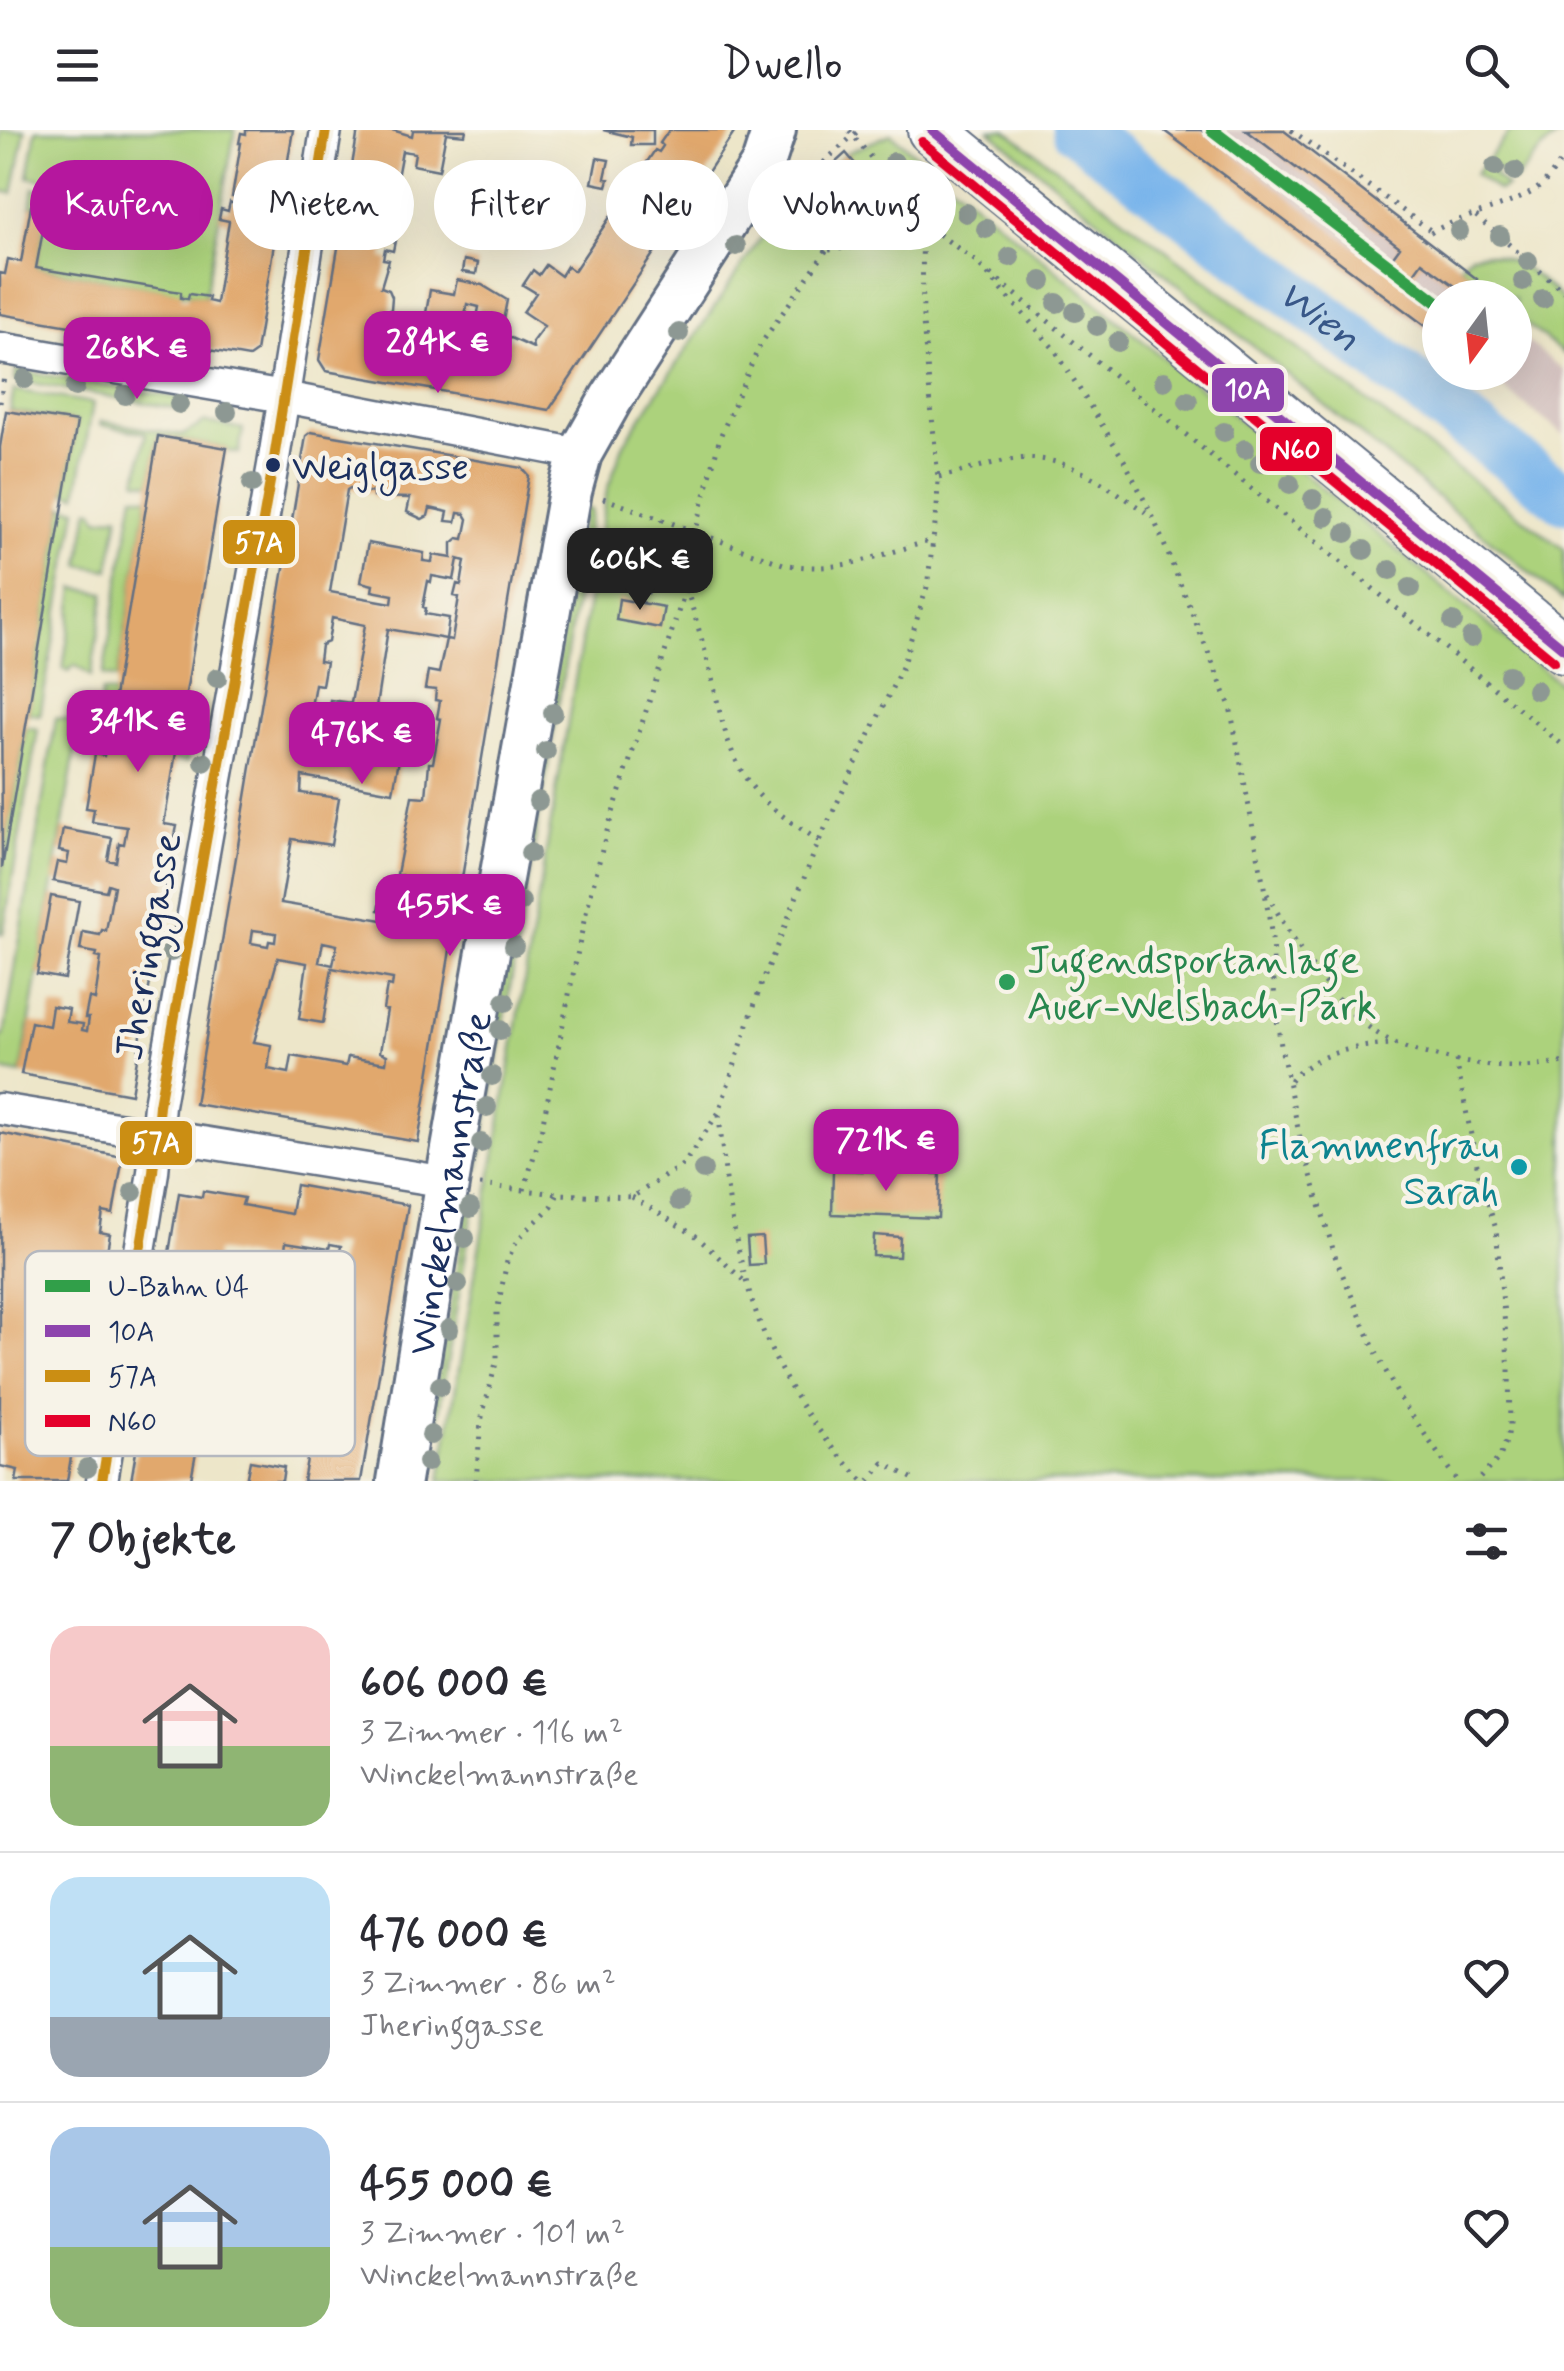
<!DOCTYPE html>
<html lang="de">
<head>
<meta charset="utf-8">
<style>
  body { margin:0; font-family:Mynerve,sans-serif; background:#f7f7f7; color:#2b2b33; height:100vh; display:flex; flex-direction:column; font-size:38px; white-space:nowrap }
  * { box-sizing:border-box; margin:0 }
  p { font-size:32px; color:#7c7c81 }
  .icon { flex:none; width:55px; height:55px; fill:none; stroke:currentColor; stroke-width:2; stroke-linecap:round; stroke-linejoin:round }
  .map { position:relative; height:1351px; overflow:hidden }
  .side { display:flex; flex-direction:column; background:#fff; flex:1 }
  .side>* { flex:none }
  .hud { position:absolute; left:30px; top:30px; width:1000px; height:90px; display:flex; gap:20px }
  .needle { width:65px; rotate:195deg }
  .fabs { position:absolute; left:1422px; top:150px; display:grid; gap:20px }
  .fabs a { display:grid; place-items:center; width:110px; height:110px; border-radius:50%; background:#fff; box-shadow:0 10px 40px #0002; font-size:50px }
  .price { position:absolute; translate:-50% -85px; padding:0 22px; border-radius:20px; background:#b5179e; color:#fff; font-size:32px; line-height:65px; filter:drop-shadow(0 2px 5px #0008) }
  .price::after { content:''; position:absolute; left:50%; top:60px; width:30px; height:22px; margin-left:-15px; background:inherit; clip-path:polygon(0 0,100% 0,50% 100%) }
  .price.current { background:#222; color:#fff }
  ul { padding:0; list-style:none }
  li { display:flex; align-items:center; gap:30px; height:250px; padding:0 50px }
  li+li { border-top:2px solid #e1e1e2 }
  li span { display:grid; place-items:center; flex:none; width:280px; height:200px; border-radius:30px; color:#555 }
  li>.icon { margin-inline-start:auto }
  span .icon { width:120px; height:120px; fill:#fffc; stroke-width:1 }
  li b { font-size:42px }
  h2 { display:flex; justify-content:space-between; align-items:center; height:120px; padding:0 50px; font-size:42px }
  .pill { padding:0 35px; border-radius:45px; background:#fff; box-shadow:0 10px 40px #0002; font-size:35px; line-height:90px }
  .pill.current { background:#b5179e; color:#fff }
  header { display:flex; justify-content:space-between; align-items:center; height:130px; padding:0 50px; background:#fff; font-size:45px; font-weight:600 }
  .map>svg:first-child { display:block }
</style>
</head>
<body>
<header><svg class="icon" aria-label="menu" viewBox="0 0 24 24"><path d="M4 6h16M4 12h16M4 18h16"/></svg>Dwello<svg class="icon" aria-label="search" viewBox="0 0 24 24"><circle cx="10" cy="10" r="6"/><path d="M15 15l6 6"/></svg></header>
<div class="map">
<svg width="1564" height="1351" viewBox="0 0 1564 1351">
  <rect width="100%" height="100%" fill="#f7f3e8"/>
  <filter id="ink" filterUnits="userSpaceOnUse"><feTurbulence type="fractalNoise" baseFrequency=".01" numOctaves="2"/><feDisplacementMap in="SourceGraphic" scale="20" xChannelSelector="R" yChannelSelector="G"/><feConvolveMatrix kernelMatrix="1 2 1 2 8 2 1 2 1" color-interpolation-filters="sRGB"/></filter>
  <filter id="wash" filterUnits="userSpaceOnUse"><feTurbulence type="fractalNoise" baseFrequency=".0048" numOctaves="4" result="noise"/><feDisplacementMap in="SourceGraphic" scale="40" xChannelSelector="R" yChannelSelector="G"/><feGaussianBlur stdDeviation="2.25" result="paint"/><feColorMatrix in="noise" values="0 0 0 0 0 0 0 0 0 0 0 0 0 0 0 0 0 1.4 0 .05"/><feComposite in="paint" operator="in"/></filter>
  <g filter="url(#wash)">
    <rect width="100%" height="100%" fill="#ede6c9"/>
    <path fill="#d1bfbd" d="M1166,0H1252L1472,167L1440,168V210Z
      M1515,201L1564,241V305L1483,243L1515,242Z"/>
    <path fill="#acd27c" stroke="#64806d" stroke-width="2.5" d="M0,0H25L13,63L0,61Z
      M36,0H235L205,167L36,138L46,79L31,76L34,58L164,79L202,60L196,52L161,71L28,47Z
      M989,0H1006L1564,419V471Z
      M1512,0L1564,2L1543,18L1514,51L1498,39L1493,45L1507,57L1498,61L1475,44Z
      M891,4L1564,557V1351H440L607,360L624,313L773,89L846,23Z
      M1485,123C1519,128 1539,149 1564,171V224L1515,185V168L1493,167L1487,162L1489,158L1459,136L1470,125Z
      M16,240L187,269L185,280L15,250Z
      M14,260L93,273L77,365L65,362L77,292L10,281Z
      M101,291L183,305L205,292L243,299L239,323L227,321L226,318L158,306L151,353L137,351L146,303L100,295Z
      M134,365L148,367L117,549L103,546Z
      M63,376L77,379L40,585L28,583Z
      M584,377L591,381L479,1039L472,1038Z
      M89,379L94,380L99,389L119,385L109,440L80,435Z
      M75,458L105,463L91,546L75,535L68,541L63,539Z
      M102,562L115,564L107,613L77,609L21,944L0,940V906H4L56,588L97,595Z
      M184,576L196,577L187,632L175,630Z
      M26,597L38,599L3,804H0V750Z
      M468,1072L474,1075L427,1351H420Z"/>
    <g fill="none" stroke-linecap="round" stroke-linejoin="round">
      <path stroke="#7ab5eb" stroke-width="50" id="s1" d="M1077,0L1564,368"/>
    </g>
    <g id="blocks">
      <path fill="#e1a86d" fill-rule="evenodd" d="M246,0H293L256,222L249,227L0,184V143L5,144L8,129L21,132L31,76L47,79L36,138L181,162V168L188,169L189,164L209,167L208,171L216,173L229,91L219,89L221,79L228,81L230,72L234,74L235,67H232L241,13H239L241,3L246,4Z
        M358,0H392L412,6L413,0H466L465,5L446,3L439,40L413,35L415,23L402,21L395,58L404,60L402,68L395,66L387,110L395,111L393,121L385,119L383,129L389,130L381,157L389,160L392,167L391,179L385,185L378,184L375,191L381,198L434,208L437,191L425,189L430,160L454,164L457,150L482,155L507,170L499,211L511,208L533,218L532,212L544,196L523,182L536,163L523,155L533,140L539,145L546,135L561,146L567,136L574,141L644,36L649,35L647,32L655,20L659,22L663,16L660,13L669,0H736L549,280L326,241L319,230ZM467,174L479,177L473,210L484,213L483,218L488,220L486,228L470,227L473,214L450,210L452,194L463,196Z
        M603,0H653V15H631L632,7Z
        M1163,0H1201L1384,139L1400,117L1246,0H1283L1477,149L1466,164L1422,132L1404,157L1440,184V197L1435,203Z
        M846,23L857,36L836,54L825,42Z
        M597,28L609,30L605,48L609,49L607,56L592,53Z
        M464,130L478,133L476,144L462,142Z
        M6,281L77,292L2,738L0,317Z
        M311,302L522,338L529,346L418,1012L195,974L306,306ZM350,358L373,363V367L410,368L407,382L422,389L428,386L430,378L448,382L446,391L456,392L458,383L465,384L468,389L464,409L458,408L452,413V428L433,425L432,432L423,431L424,423L368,413L361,452L373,455L372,461L393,465L392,473L330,462L347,360ZM458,429L465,431L461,455L457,454L454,466L459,467L452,510L446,509L449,488L425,484L426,478L423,477L428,451L431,452L432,446L454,450ZM332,488L365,495L351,573L330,570L320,624L308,623L304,617L315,554L322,555L326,532L319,531L321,515L328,512ZM388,499L446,509L439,543L428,541L425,559L436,560L435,570L440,571L437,588L441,589L433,633H429L426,667L412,666L397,744L401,745L397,767L382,764L379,780L395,784L394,792L281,773L292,709L331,715L339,668L301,663L302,646L393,662L403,608L428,613L432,588L376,577ZM253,800L276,803L275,812L269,811L268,816L251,813ZM323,812L337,815L333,835L319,832ZM278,828L307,833L299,889L323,893L332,838L393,849L392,857L387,856L383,879L387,880L380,922L387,925L386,933L348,927L346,936L292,926L289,943L268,939L271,915L254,912Z
        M158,306L227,318L164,694L177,696L175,706L131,964L21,944L31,892L49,896L52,876L69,879L67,892L83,894L82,900L87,901L89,888H85L89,868L95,870L101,828L96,827L97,823L80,820L83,802L100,805L102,800L106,801L114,756L108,754L106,761L53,751L57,732L67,734L69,723L59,721L63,699L112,708L108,730L116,732L119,713L124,714L127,697L92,692L94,679L86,678L95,624L104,626Z
        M619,469L664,477L660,498L616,490Z
        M51,766L79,771L65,849L37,844Z
        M0,1003L123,1027L113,1084L103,1082L100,1102L110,1104L75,1302L70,1301L67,1320L72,1321L67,1351H16L18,1340L0,1336Z
        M833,1040L940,1044L938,1088L832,1084Z
        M296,1055L408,1075L361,1351H303L311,1308L200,1288L203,1273L188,1270L185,1287L197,1289L194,1305L199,1306L191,1349L131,1351L179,1063L202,1067L203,1061L244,1068L242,1075L291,1084ZM286,1112L329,1119L330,1114L341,1116L335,1149L329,1148L327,1161L322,1160L312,1209L294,1206L291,1222L268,1219L258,1274L233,1269L234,1263L221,1261L229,1213L240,1215L244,1191L214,1185L209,1180L212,1164H217L221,1144H215L216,1121L283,1133Z
        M874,1105L900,1107L899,1127L873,1126Z
        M762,1107L764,1134L749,1135L747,1108Z
        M250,1331L284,1337L282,1351H246Z"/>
    </g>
  </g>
  <g filter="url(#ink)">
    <use href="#blocks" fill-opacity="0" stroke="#646f83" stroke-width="2.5"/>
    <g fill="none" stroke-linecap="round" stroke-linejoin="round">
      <g stroke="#646f83" stroke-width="35">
        <path id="street" d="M0,218L284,267L580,324
          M0,979L447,1052
          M102,1351L153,1042L159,975L273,335L326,0"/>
      </g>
      <g stroke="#646f83" stroke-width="48">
        <g id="secondary">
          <path id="s2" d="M399,1351L450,1036L570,361L580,324L611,269L763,34L774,0"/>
        </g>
      </g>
      <g stroke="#646f83" stroke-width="52">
        <path id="primary" d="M932,0L1564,519"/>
      </g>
      <path stroke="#646f83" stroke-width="5" stroke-dasharray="2.5 8" stroke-linecap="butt" d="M1291,0L1430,100
        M785,68L859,0
        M1476,86L1564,162
        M922,92L977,132L1055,220L1124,330L1153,387L1230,576L1265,762L1272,808L1275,877L1282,922L1300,1008L1336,1129L1373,1216L1399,1267L1457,1351
        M1423,110C1437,90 1513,78 1538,58C1548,51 1556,37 1564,28
        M829,120L921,110
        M991,144L1564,616
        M0,273L4,246
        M939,347C965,342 990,332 1016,329C1068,323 1110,358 1151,386
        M603,368L783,434C842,445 878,424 934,410
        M662,389C680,437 696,487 709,536C720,578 725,623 753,658C770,680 796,695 819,711
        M678,433L696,400L720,307L760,215L826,121L891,52
        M642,473L651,455L679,437
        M1267,764C1296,816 1340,889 1397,914C1413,921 1432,925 1449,929C1488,938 1525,940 1564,932
        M1456,930L1479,1045L1496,1099L1509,1239L1510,1295L1507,1309L1500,1327L1477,1351
        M1290,951C1315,922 1356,916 1392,914
        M719,985C732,1130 757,1246 864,1351
        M480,1055L558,1064L632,1067L684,1034L719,982L760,858L819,711L902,537L927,457L937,379L938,348L923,193L922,92L849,0
        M524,1060L541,1002L584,791L606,704L686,458
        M632,1067L696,1106L743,1150
        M476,1351L481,1291L497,1229V1182L507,1131L517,1110L552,1076L558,1064
        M869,1351L884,1333L917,1351"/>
      <use href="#street" stroke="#fff" stroke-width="30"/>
      <use href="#secondary" stroke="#fff" stroke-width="42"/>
      <use href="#primary" stroke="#fff" stroke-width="48"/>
      <g stroke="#f7f3e8" stroke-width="18">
        <path id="bus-1" d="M932,0L1564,519"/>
      </g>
      <g stroke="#f7f3e8" stroke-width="18">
        <path id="bus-2" d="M102,1351L153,1042L159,975L273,335L326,0"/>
      </g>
      <g stroke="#f7f3e8" stroke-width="18">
        <path id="bus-3" d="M922,12L1554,531"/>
      </g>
      <use href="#bus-1" stroke="#8e44ad" stroke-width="10"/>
      <use href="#bus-2" stroke="#cb8e13" stroke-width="10"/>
      <use href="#bus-3" stroke="#e4002b" stroke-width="10"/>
      <g stroke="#f7f3e8" stroke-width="20">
        <path id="metro-1" d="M1212,0L1440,174"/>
      </g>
      <use href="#metro-1" stroke="#319f49" stroke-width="12"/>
    </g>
    <g fill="#8d9893">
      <circle cx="894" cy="32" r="10"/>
      <circle cx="1495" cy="37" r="10"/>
      <circle cx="1515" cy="41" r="10"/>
      <circle cx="917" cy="48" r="10"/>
      <circle cx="939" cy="64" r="10"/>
      <circle cx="966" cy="83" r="10"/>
      <circle cx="986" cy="99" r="10"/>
      <circle cx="1459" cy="101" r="10"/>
      <circle cx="1500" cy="106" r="10"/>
      <circle cx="736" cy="116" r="10"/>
      <circle cx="1010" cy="127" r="10"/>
      <circle cx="1528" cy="131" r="10"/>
      <circle cx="1042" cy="151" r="10"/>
      <circle cx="1523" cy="151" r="10"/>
      <circle cx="1543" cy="169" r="10"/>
      <circle cx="1057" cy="173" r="10"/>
      <circle cx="1075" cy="182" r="10"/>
      <circle cx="1097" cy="196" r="10"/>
      <circle cx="679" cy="203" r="10"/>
      <circle cx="1118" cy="212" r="10"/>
      <circle cx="25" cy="249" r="10"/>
      <circle cx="1164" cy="251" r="10"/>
      <circle cx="75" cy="257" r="10"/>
      <circle cx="125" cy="265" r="10"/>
      <circle cx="1188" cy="271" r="10"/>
      <circle cx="179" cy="274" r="10"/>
      <circle cx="227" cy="282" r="10"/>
      <circle cx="1224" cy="302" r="10"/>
      <circle cx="1245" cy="319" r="10"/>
      <circle cx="1260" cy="333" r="10"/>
      <circle cx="252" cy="353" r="10"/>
      <circle cx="1290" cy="354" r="10"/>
      <circle cx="1313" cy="369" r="10"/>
      <circle cx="1326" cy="387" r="10"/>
      <circle cx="1346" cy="403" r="10"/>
      <circle cx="239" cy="420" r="10"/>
      <circle cx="1364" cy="420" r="10"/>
      <circle cx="1390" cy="440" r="10"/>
      <circle cx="1410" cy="458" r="10"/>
      <circle cx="1453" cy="492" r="10"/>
      <circle cx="1471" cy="508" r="10"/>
      <circle cx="1509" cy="545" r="10"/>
      <circle cx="217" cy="548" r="10"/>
      <circle cx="1536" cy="560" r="10"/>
      <circle cx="553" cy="583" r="10"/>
      <circle cx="546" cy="621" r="10"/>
      <circle cx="204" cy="632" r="10"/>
      <circle cx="538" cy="671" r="10"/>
      <circle cx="530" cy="723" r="10"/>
      <circle cx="521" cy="772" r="10"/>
      <circle cx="514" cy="816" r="10"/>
      <circle cx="171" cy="822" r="10"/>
      <circle cx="505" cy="872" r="10"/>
      <circle cx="500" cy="900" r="10"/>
      <circle cx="492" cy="946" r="10"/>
      <circle cx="487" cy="977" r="10"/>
      <circle cx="481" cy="1013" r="10"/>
      <circle cx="703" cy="1040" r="10"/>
      <circle cx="133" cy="1062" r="10"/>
      <circle cx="679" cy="1071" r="10"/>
      <circle cx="470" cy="1078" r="10"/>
      <circle cx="465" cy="1108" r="10"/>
      <circle cx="458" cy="1154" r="10"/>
      <circle cx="449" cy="1199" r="10"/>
      <circle cx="440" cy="1256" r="10"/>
      <circle cx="431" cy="1305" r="10"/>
      <circle cx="427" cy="1332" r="10"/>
      <circle cx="87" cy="1338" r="10"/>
    </g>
  </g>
  <circle fill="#1b2f5e" stroke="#f7f3e8" stroke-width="4" cx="273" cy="335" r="9"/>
  <circle fill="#2e9e5b" stroke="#f7f3e8" stroke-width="4" cx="1007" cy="852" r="10"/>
  <circle fill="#0f9aa8" stroke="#f7f3e8" stroke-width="4" cx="1519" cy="1037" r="10"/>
  <g text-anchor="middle" stroke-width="9" stroke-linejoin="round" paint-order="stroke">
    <g font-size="38" fill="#1b2f5e" stroke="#f7f3e8" text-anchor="start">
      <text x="292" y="349">Weiglgasse</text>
    </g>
    <g font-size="40" fill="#1b2f5e" stroke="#f7f3e8">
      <text transform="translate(147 816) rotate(-80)" y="14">Jheringgasse</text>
      <text dy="14" stroke="none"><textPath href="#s2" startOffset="302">Winckelmannstraße</textPath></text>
    </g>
    <g font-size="40" fill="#27864d" stroke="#f7f3e8" text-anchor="start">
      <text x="1027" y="843">Jugendsportanlage<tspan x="1027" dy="46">Auer-Welsbach-Park</tspan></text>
    </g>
    <g font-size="40" fill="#0d838f" stroke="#f7f3e8" text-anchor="end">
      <text x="1499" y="1028">Flammenfrau<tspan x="1499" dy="46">Sarah</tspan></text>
    </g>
    <g font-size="42" font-style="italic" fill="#385788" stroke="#f7f3e8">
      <text dy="15" stroke="none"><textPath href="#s1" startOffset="305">Wien</textPath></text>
    </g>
  </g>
  <rect x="25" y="1121" width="330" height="205" rx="15" fill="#f7f3e8" stroke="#b5b8bf" stroke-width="2.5"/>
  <rect x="45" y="1150" width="45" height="12" fill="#319f49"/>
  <rect x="45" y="1195" width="45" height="12" fill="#8e44ad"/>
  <rect x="45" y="1240" width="45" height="12" fill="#cb8e13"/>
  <rect x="45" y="1285" width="45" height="12" fill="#e4002b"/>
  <g font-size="28" fill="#1b2f5e">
    <text x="108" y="1166">U-Bahn U4</text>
    <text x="108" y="1211">10A</text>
    <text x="108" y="1256">57A</text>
    <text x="108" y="1301">N60</text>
  </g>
  <g stroke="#f7f3e8" stroke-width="4">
    <rect x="1210" y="236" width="76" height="48" rx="10" fill="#8e44ad"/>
    <rect x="1258" y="295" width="76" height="48" rx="10" fill="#e4002b"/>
    <rect x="221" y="388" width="76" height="48" rx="10" fill="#cb8e13"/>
    <rect x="118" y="989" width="76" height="48" rx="10" fill="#cb8e13"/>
  </g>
  <g font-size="28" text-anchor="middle" font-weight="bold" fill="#fff">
    <text x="1248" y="269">10A</text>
    <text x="1296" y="329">N60</text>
    <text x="259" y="422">57A</text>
    <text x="156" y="1022">57A</text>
  </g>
</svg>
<div class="fabs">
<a><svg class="needle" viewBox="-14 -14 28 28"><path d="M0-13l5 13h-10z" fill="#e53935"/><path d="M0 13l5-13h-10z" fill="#7c7c81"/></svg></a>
</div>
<b class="price" style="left:438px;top:266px">284K €</b>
<b class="price" style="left:137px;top:272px">268K €</b>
<b class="price current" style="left:640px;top:483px">606K €</b>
<b class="price" style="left:138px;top:645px">341K €</b>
<b class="price" style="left:362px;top:657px">476K €</b>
<b class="price" style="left:450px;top:829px">455K €</b>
<b class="price" style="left:886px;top:1064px">721K €</b>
<div class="hud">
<a class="pill current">Kaufen</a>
<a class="pill">Mieten</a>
<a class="pill">Filter</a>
<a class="pill">Neu</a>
<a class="pill">Wohnung</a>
</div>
</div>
<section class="side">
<h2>7 Objekte<svg class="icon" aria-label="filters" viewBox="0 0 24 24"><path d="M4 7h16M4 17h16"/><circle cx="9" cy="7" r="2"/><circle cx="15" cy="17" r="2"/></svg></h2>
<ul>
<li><span style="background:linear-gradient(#f6c9c9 60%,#8fb573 0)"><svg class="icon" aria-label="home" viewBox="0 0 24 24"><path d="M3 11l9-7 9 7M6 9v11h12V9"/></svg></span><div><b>606 000 €</b><p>3 Zimmer · 116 m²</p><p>Winckelmannstraße</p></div><svg class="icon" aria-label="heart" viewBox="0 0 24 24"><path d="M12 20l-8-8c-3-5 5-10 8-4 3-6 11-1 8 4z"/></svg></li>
<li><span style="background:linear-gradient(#bfe0f5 70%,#9aa5b1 0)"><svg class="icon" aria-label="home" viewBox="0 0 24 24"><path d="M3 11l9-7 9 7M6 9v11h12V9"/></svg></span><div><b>476 000 €</b><p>3 Zimmer · 86 m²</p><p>Jheringgasse</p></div><svg class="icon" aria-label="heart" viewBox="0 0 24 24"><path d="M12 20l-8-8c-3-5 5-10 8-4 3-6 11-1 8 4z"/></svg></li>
<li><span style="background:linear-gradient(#a9c7e8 60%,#8fb573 0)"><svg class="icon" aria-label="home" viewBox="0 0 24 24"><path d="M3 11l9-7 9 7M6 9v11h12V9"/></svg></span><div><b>455 000 €</b><p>3 Zimmer · 101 m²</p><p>Winckelmannstraße</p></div><svg class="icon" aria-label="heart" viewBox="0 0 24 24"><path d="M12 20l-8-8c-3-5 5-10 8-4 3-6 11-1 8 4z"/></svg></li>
</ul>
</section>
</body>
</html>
